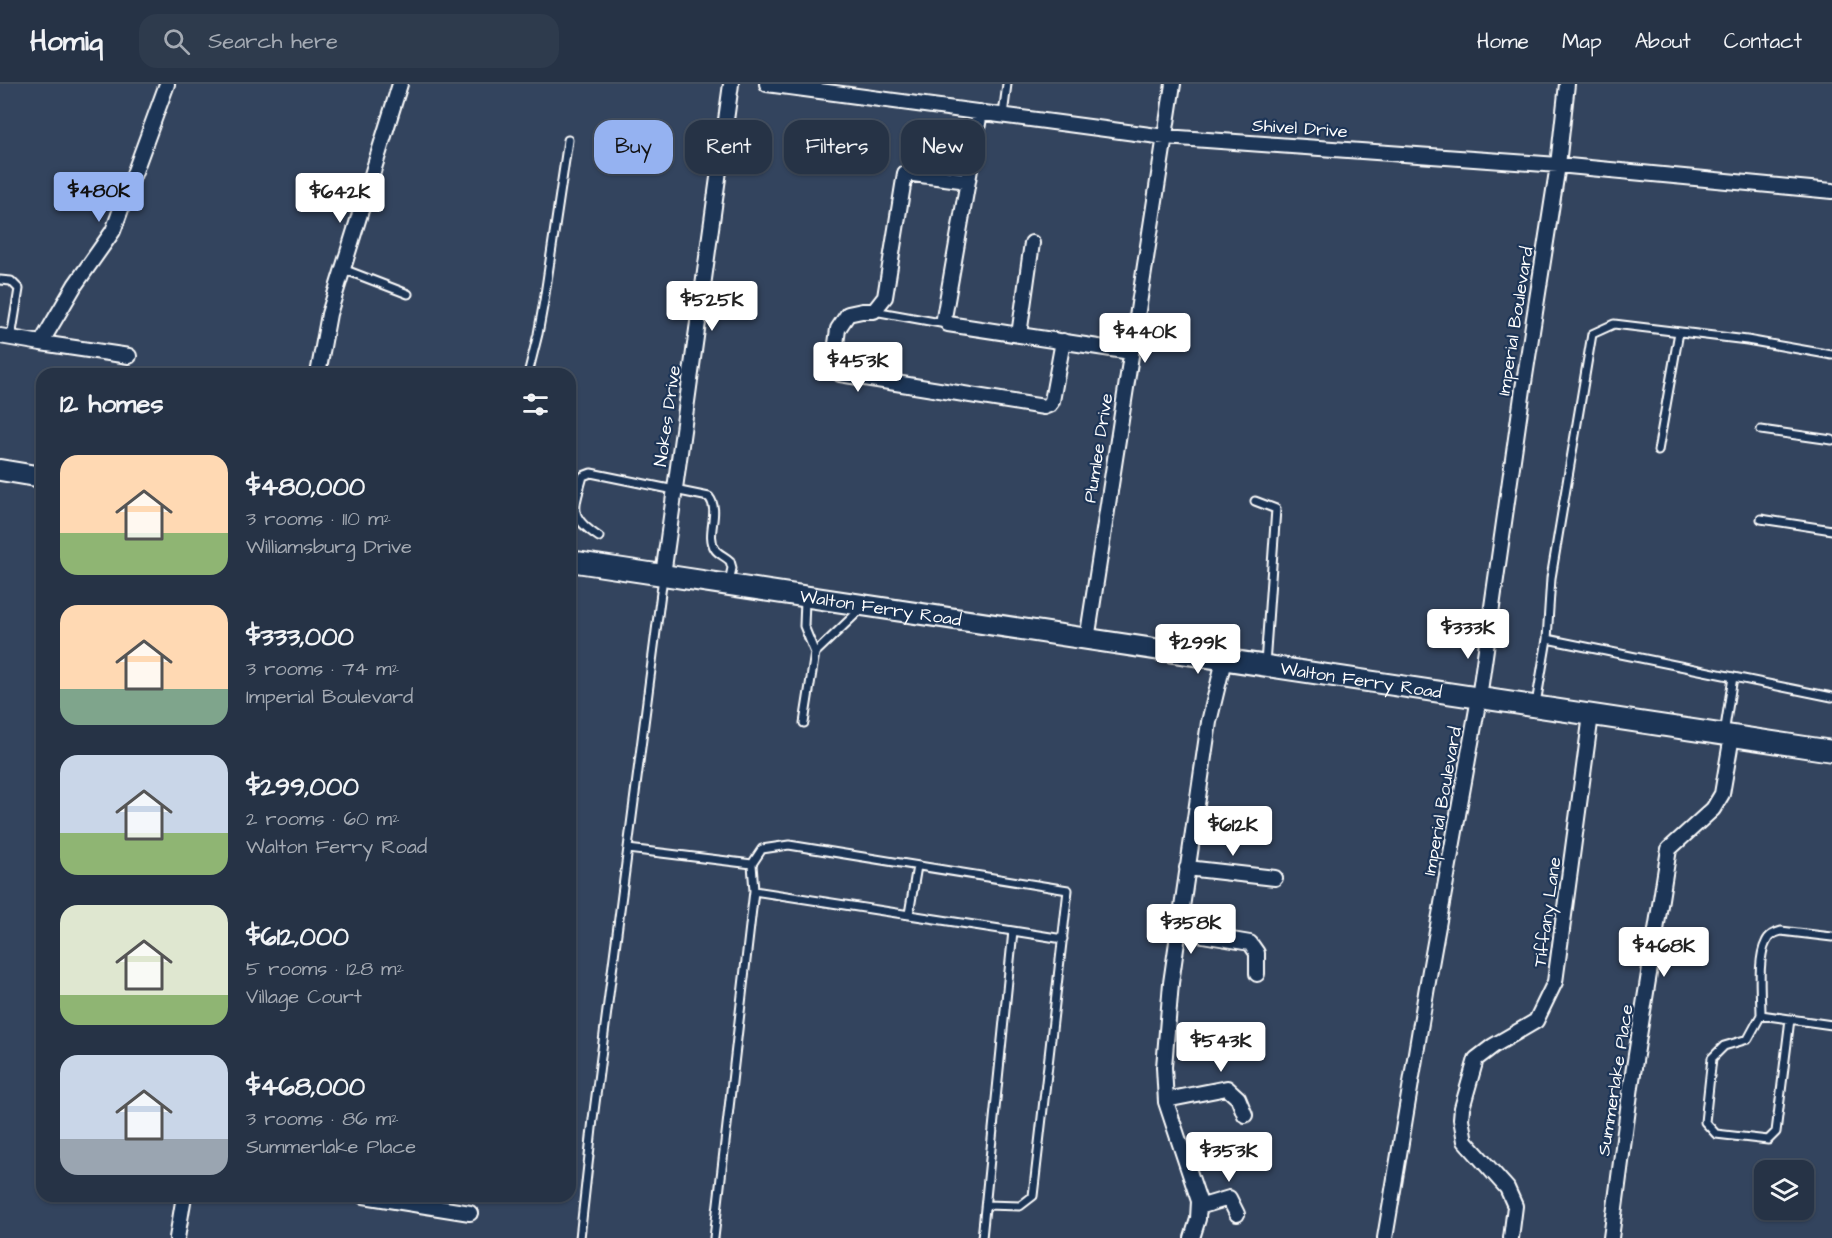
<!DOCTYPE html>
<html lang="en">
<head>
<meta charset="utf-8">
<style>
  body { margin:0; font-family:"Architects Daughter",sans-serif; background:#2e3b4d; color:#f1f3f6; height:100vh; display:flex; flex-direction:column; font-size:22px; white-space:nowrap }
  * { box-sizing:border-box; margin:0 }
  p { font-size:20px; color:#a4aab3 }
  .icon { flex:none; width:33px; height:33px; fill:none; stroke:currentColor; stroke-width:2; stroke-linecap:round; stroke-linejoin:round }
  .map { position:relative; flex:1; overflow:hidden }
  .side { position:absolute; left:36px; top:284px; width:540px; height:834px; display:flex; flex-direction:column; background:#263346; border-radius:18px; box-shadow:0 2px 4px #0004,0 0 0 2px #424e5f }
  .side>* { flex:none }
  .hud { position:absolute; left:594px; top:36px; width:570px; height:54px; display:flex; gap:12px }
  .buttons { position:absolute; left:1754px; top:1076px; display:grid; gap:12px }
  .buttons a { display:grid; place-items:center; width:60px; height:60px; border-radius:12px; background:#263346; box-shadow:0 2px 4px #0004,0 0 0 2px #424e5f; font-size:30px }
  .price { position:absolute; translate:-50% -51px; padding:0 14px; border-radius:6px; background:#fff; color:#222; font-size:20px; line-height:39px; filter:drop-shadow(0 2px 3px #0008) }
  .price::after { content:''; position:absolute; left:50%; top:36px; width:18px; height:14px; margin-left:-9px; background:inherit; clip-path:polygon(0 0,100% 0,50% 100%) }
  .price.on { background:#95b2f1; color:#111 }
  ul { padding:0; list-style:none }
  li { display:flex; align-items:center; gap:18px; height:150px; padding:0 24px }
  li span { display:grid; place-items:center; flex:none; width:168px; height:120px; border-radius:18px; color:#555 }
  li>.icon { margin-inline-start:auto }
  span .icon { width:72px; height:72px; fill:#fffc; stroke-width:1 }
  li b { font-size:26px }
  h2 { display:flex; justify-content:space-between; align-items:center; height:72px; padding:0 24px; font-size:26px }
  .pill { padding:0 21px; border-radius:18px; background:#263346; box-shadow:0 2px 4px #0004,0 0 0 2px #424e5f; font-size:21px; line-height:54px }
  .pill.on { background:#95b2f1; color:#111 }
  header { display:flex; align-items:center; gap:36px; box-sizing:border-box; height:84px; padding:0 30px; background:#263346; border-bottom:2px solid #424e5f }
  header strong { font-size:28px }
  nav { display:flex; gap:33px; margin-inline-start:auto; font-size:21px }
  .search { width:420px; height:54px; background:#2e3b4d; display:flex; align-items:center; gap:15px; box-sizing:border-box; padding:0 21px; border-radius:18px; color:#a4aab3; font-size:22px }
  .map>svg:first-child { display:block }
</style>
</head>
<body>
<header>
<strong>Homiq</strong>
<div class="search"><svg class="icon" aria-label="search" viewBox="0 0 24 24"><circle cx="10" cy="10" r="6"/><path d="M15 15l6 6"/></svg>Search here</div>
<nav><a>Home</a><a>Map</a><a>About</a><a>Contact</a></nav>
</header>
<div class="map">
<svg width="1832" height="1154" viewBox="0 0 1832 1154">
  <rect width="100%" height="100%" fill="#33445e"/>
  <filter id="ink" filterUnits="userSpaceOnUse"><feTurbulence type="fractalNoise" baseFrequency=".0167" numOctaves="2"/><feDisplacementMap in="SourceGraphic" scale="12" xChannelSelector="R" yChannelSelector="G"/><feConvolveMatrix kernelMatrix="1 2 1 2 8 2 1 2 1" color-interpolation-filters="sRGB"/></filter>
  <g filter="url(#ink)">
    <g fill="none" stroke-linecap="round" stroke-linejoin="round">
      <g stroke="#fff" stroke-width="11">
        <path id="lane" d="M1003,31L1007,0
          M343,185L408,210
          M0,196L11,197L19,205L11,254
          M874,227L946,240
          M528,290L538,250L544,217L568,56
          M1761,346L1832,356
          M1658,367L1679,248
          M1255,417L1276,425L1265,580
          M1761,435L1832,446
          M599,453C568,432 574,426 583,392L591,389L709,413C721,428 705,449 715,465C718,470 725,472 730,477L732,484L729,498
          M1547,555L1832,613
          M815,569L861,525
          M1536,620L1547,555L1551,494L1592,250L1614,240L1747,256L1832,271
          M804,639L815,569L804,542L805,516
          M1724,650L1733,593
          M628,765L752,780L754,807L1013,847L982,1154
          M752,780L762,765L789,761L1068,806L1033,1112L1020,1122L986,1121
          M909,830L917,782
          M1013,847L1063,855
          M1761,931C1761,911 1757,875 1766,858C1769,851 1774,849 1781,847L1832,853
          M1790,935L1776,1048L1768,1056L1716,1050L1705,1038L1712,974L1724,962L1748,955L1761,931L1832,941
          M580,1154L593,1035L663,493
          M714,1154L754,807"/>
      </g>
      <g stroke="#fff" stroke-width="18">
        <path id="street" d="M767,0L1165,53L1558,81L1832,107
          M980,28L944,234L948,240L1131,268
          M968,97L905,89L885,213L874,227H862L848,230L838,245L833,283L840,290L1044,323L1049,321L1052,317L1063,257
          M1019,251L1032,159
          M0,252L41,259L75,201L113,147L167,0
          M41,259L129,272
          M318,290L329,230L400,0
          M663,491L731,0
          M1087,556L1173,0
          M1187,784L1275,794
          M1179,847L1250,859L1257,869V890
          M1166,1016L1227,1004L1238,1014L1245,1031
          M364,1112L470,1129
          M1199,1123L1229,1114L1237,1130
          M177,1154L184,1112
          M1192,1154L1198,1135L1199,1117L1166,1018L1164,983L1171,899L1209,638L1224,576
          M1385,1154L1427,903L1479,614L1523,305L1558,81L1567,0
          M1511,1154L1515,1122L1507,1104L1465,1057L1461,1035L1462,1024L1476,975L1493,962L1536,937L1555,898L1591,631
          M1611,1154L1631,1002L1669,765L1713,725L1722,710L1732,652"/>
      </g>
      <g stroke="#fff" stroke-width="24">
        <g id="secondary">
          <path d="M0,386L42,393"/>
          <path id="s1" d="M570,477L1832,667"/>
        </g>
      </g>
      <use href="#lane" stroke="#1d3557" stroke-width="7"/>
      <use href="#street" stroke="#1d3557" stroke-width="14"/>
      <use href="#secondary" stroke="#1d3557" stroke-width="20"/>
    </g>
  </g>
  <g text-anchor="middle" stroke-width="4.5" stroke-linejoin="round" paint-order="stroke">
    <g font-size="18" fill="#fff" stroke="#1d3557">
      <text transform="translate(1300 44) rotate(4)" y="6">Shivel Drive</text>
      <text transform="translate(1515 237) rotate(-81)" y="6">Imperial Boulevard</text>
      <text transform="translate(667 332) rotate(-82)" y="6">Nokes Drive</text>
      <text transform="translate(1098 364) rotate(-81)" y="6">Plumlee Drive</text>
      <text dy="6" stroke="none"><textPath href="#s1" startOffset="314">Walton Ferry Road</textPath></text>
      <text dy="6" stroke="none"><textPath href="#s1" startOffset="800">Walton Ferry Road</textPath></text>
      <text transform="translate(1442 717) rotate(-80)" y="6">Imperial Boulevard</text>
      <text transform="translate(1547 828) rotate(-82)" y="6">Tiffany Lane</text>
      <text transform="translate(1615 996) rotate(-81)" y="6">Summerlake Place</text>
    </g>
  </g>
</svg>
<div class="buttons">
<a><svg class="icon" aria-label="layers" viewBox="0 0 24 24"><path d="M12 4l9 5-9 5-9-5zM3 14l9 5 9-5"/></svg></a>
</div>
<b class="price on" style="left:99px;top:139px">$480K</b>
<b class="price" style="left:340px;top:140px">$642K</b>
<b class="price" style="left:712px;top:248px">$525K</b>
<b class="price" style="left:1145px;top:280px">$440K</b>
<b class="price" style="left:858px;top:309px">$453K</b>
<b class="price" style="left:1468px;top:576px">$333K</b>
<b class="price" style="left:1198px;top:591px">$299K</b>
<b class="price" style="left:1233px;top:773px">$612K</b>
<b class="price" style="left:1191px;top:871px">$358K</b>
<b class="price" style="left:1664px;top:894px">$468K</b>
<b class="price" style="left:1221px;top:989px">$543K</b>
<b class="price" style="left:1229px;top:1099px">$353K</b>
<div class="hud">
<a class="pill on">Buy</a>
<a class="pill">Rent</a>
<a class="pill">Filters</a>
<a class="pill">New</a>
</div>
<section class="side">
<h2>12 homes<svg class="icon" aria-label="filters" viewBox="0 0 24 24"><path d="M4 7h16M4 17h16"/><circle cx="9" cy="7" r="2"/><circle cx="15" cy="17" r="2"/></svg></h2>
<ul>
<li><span style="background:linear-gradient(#ffd9b3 65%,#8fb573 0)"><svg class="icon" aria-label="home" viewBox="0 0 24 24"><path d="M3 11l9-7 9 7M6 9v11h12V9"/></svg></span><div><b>$480,000</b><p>3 rooms · 110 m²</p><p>Williamsburg Drive</p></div></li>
<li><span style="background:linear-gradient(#ffd9b3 70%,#7fa58c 0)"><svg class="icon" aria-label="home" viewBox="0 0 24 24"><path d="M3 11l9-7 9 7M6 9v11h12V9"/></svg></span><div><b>$333,000</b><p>3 rooms · 74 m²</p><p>Imperial Boulevard</p></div></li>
<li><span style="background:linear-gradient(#c9d6e8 65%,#8fb573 0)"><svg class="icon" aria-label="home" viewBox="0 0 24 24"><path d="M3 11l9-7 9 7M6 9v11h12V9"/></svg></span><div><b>$299,000</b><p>2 rooms · 60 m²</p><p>Walton Ferry Road</p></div></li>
<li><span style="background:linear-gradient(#dfe7d0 75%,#8fb573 0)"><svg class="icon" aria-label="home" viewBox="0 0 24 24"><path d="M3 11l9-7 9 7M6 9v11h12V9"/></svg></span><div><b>$612,000</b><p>5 rooms · 128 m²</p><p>Village Court</p></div></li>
<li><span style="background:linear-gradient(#c9d6e8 70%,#9aa5b1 0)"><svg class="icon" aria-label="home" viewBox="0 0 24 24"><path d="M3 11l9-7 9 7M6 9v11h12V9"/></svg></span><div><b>$468,000</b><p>3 rooms · 86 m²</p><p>Summerlake Place</p></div></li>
</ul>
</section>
</div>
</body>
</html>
